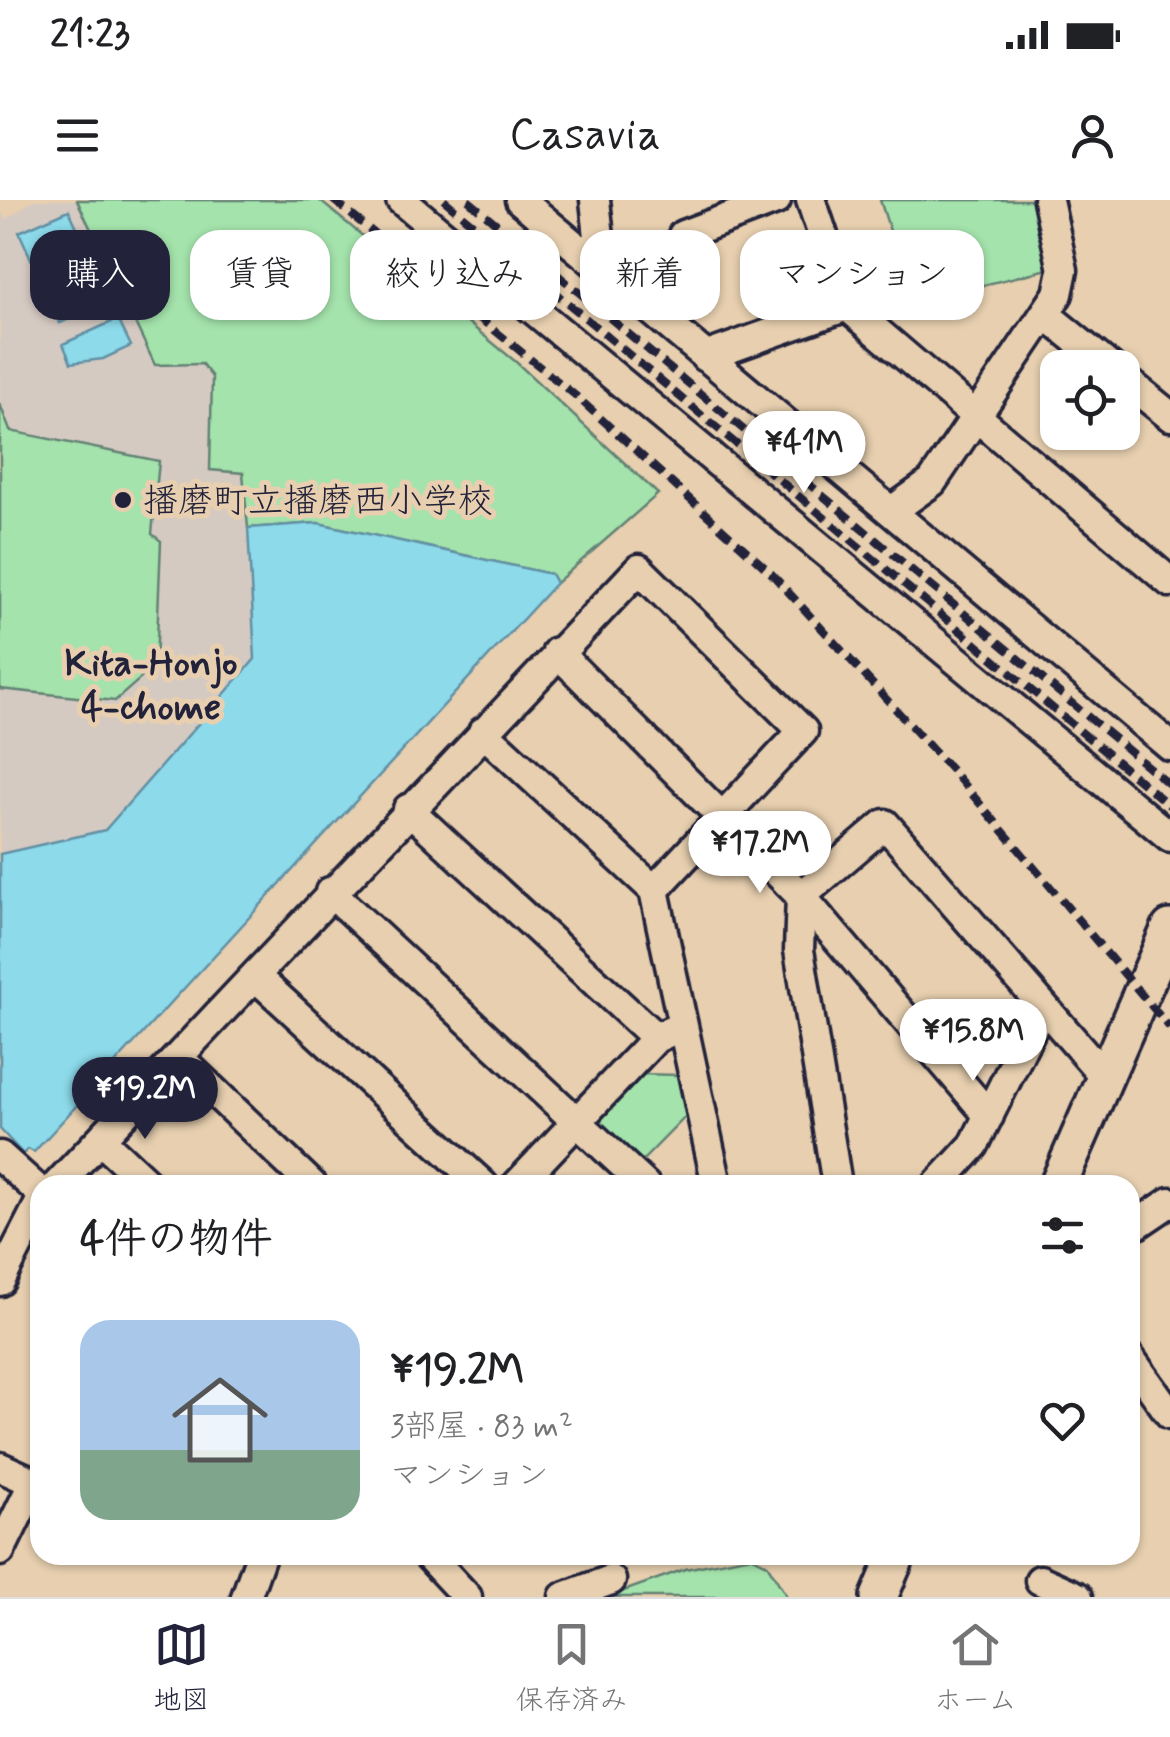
<!DOCTYPE html>
<html lang="ja">
<head>
<meta charset="utf-8">
<style>
  body { margin:0; font-family:Mynerve,"Klee One",sans-serif; background:#f6f6f6; color:#202124; height:100vh; display:flex; flex-direction:column; font-size:38px; white-space:nowrap }
  * { box-sizing:border-box; margin:0 }
  p { font-size:32px; color:#757577 }
  .icon { flex:none; width:55px; height:55px; fill:none; stroke:currentColor; stroke-width:2; stroke-linecap:round; stroke-linejoin:round }
  .map { position:relative; flex:1; overflow:hidden }
  .side { position:absolute; left:30px; top:975px; width:1110px; height:390px; display:flex; flex-direction:column; background:#fff; border-radius:30px; box-shadow:0 2px 8px #0004 }
  .side>* { flex:none }
  .hud { position:absolute; left:30px; top:30px; width:1110px; height:90px; display:flex; gap:20px }
  .tools { position:absolute; left:1040px; top:150px; display:grid; gap:20px }
  .tools a { display:grid; place-items:center; width:100px; height:100px; border-radius:20px; background:#fff; box-shadow:0 2px 8px #0004; font-size:50px }
  .price { position:absolute; translate:-50% -85px; padding:0 22px; border-radius:35px; background:#fff; color:#222; font-size:32px; line-height:65px; filter:drop-shadow(0 2px 5px #0008) }
  .price::after { content:''; position:absolute; left:50%; top:60px; width:30px; height:22px; margin-left:-15px; background:inherit; clip-path:polygon(0 0,100% 0,50% 100%) }
  .price.selected { background:#22223b; color:#fff }
  ul { padding:0; list-style:none }
  li { display:flex; align-items:center; gap:30px; height:250px; padding:0 50px }
  li+li { border-top:2px solid #e0e0e0 }
  li span { display:grid; place-items:center; flex:none; width:280px; height:200px; border-radius:30px; color:#555 }
  li>.icon { margin-inline-start:auto }
  span .icon { width:120px; height:120px; fill:#fffc; stroke-width:1 }
  li b { font-size:42px }
  h2 { display:flex; justify-content:space-between; align-items:center; height:120px; padding:0 50px; font-size:42px }
  .chip { padding:0 35px; border-radius:30px; background:#fff; box-shadow:0 2px 8px #0004; font-size:35px; line-height:90px }
  .chip.selected { background:#22223b; color:#fff }
  .status { display:flex; justify-content:space-between; align-items:center; height:70px; padding:0 50px; background:#fff; direction:ltr }
  .status svg { height:28px; fill:currentColor }
  header { display:flex; justify-content:space-between; align-items:center; height:130px; padding:0 50px; background:#fff; font-size:45px; font-weight:600 }
  .dock { display:flex; justify-content:space-around; align-items:center; height:140px; border-top:2px solid #e0e0e0; background:#fff; font-size:28px; color:#757577 }
  .dock a { display:grid; justify-items:center; gap:5px }
  .dock .selected { color:#22223b }
  .map>svg:first-child { display:block }
</style>
</head>
<body>
<div class="status"><b>21:23</b><svg viewBox="0 0 49 12"><path d="M0 12V9h3v3zM5 12V6h3v6zM10 12V3h3v9zM15 12V0h3v12zM26 1h20v11H26zM47 4h2v5h-2z"/></svg></div>
<header><svg class="icon" aria-label="menu" viewBox="0 0 24 24"><path d="M4 6h16M4 12h16M4 18h16"/></svg>Casavia<svg class="icon" aria-label="person" viewBox="0 0 24 24"><circle cx="12" cy="8" r="4"/><path d="M4 21q1-7 8-7t8 7"/></svg></header>
<div class="map">
<svg width="1170" height="1397" viewBox="0 0 1170 1397">
  <rect width="100%" height="100%" fill="#e7cfaf"/>
  <filter id="ink" filterUnits="userSpaceOnUse"><feTurbulence type="fractalNoise" baseFrequency=".01" numOctaves="2"/><feDisplacementMap in="SourceGraphic" scale="20" xChannelSelector="R" yChannelSelector="G"/><feConvolveMatrix kernelMatrix="1 2 1 2 8 2 1 2 1" color-interpolation-filters="sRGB"/></filter>
  <g filter="url(#ink)">
    <path fill="#d5cac2" d="M33,0H77L155,165L202,164L212,177L210,269L243,273L255,458L105,630L0,654V12L7,19Z"/>
    <path fill="#a4e3ac" stroke="#638274" stroke-width="2.5" d="M77,0H319L516,162L658,294L556,383L551,374L318,323L248,328L243,273L210,270L212,177L202,164L155,165Z
      M880,0H1038L1052,68L951,93L954,110L918,118Z
      M0,204L10,231L159,261L152,334L161,341L156,465L115,501L0,489Z
      M639,874L678,875L687,915L638,965L602,932L600,915Z
      M751,1356L767,1364L787,1397H607L685,1369Z"/>
    <path fill="#8cdaea" stroke="#6290a4" stroke-width="2.5" d="M69,10L110,101L60,123L19,32Z
      M118,119L131,146L103,159L71,163L63,144Z
      M318,323L551,374L556,383L34,952L28,949L23,954L0,929V654L105,630L255,459L248,328Z"/>
    <g fill="none" stroke-linecap="round" stroke-linejoin="round">
      <g stroke="#22223b" stroke-width="35">
        <path id="minor" d="M401,0L1170,637
          M520,0L1170,546
          M811,0L847,106
          M683,35L776,0
          M593,59L600,46L595,0
          M1045,114L1111,168
          M705,157L847,106L1170,382
          M1122,177L1170,216
          M893,310L932,282L1058,94L1063,70L1048,0
          M557,452L801,696L989,916
          M483,532L654,690
          M408,609L656,838
          M330,692L645,985
          M255,776L483,985
          M178,857L312,985
          M102,941L149,985
          M0,956L40,992
          M57,985L639,369L803,531L654,690L717,985
          M517,985L656,838L671,831
          M837,985L799,750L801,696L885,624L1105,877
          M937,985L974,945L1043,806
          M1130,1029L1170,1002
          M0,1081L40,1003
          M1130,1158L1170,1214
          M0,1267L40,1285
          M0,1351L34,1282
          M428,1355L467,1397
          M1040,1380L1078,1397
          M246,1397L261,1355
          M564,1397L611,1380"/>
      </g>
      <g stroke="#22223b" stroke-width="42">
        <path id="tertiary" d="M1058,985L1170,728
          M879,1397L897,1355"/>
      </g>
      <use href="#minor" stroke="#e7cfaf" stroke-width="28"/>
      <use href="#tertiary" stroke="#e7cfaf" stroke-width="35"/>
      <path stroke="#22223b" stroke-width="8" stroke-dasharray="15 8" stroke-linecap="butt" d="M333,0L576,196L770,372L954,573L1170,828
        M444,0L1170,606
        M468,0L1170,585"/>
    </g>
  </g>
  <circle fill="#22223b" stroke="#e7cfaf" stroke-width="4" cx="123" cy="300" r="10"/>
  <g text-anchor="middle" stroke-width="10" stroke-linejoin="round" paint-order="stroke">
    <g font-size="35" fill="#22223b" stroke="#e7cfaf" text-anchor="start">
      <text x="143" y="312">播磨町立播磨西小学校</text>
    </g>
    <g font-size="38" font-weight="bold" fill="#22223b" stroke="#e7cfaf">
      <text x="151" y="475">Kita-Honjo<tspan x="151" dy="44">4-chome</tspan></text>
    </g>
  </g>
</svg>
<div class="tools">
<a><svg class="icon" aria-label="locate" viewBox="0 0 24 24"><circle cx="12" cy="12" r="6"/><path d="M12 2v4M12 18v4M2 12h4M18 12h4"/></svg></a>
</div>
<b class="price" style="left:804px;top:296px">¥41M</b>
<b class="price" style="left:760px;top:696px">¥17.2M</b>
<b class="price" style="left:973px;top:884px">¥15.8M</b>
<b class="price selected" style="left:145px;top:942px">¥19.2M</b>
<div class="hud">
<a class="chip selected">購入</a>
<a class="chip">賃貸</a>
<a class="chip">絞り込み</a>
<a class="chip">新着</a>
<a class="chip">マンション</a>
</div>
<section class="side">
<h2>4件の物件<svg class="icon" aria-label="filters" viewBox="0 0 24 24"><path d="M4 7h16M4 17h16"/><circle cx="9" cy="7" r="2"/><circle cx="15" cy="17" r="2"/></svg></h2>
<ul>
<li><span style="background:linear-gradient(#a9c7e8 65%,#7fa58c 0)"><svg class="icon" aria-label="home" viewBox="0 0 24 24"><path d="M3 11l9-7 9 7M6 9v11h12V9"/></svg></span><div><b>¥19.2M</b><p>3部屋 · 83 m²</p><p>マンション</p></div><svg class="icon" aria-label="heart" viewBox="0 0 24 24"><path d="M12 20l-8-8c-3-5 5-10 8-4 3-6 11-1 8 4z"/></svg></li>
</ul>
</section>
</div>
<nav class="dock">
<a class="selected"><svg class="icon" aria-label="map" viewBox="0 0 24 24"><path d="M3 6l6-2 6 2 6-2v14l-6 2-6-2-6 2zM9 4v14M15 6v14"/></svg>地図</a>
<a><svg class="icon" aria-label="saved" viewBox="0 0 24 24"><path d="M7 4h10v16l-5-4-5 4z"/></svg>保存済み</a>
<a><svg class="icon" aria-label="home" viewBox="0 0 24 24"><path d="M3 11l9-7 9 7M6 9v11h12V9"/></svg>ホーム</a>
</nav>
</body>
</html>
